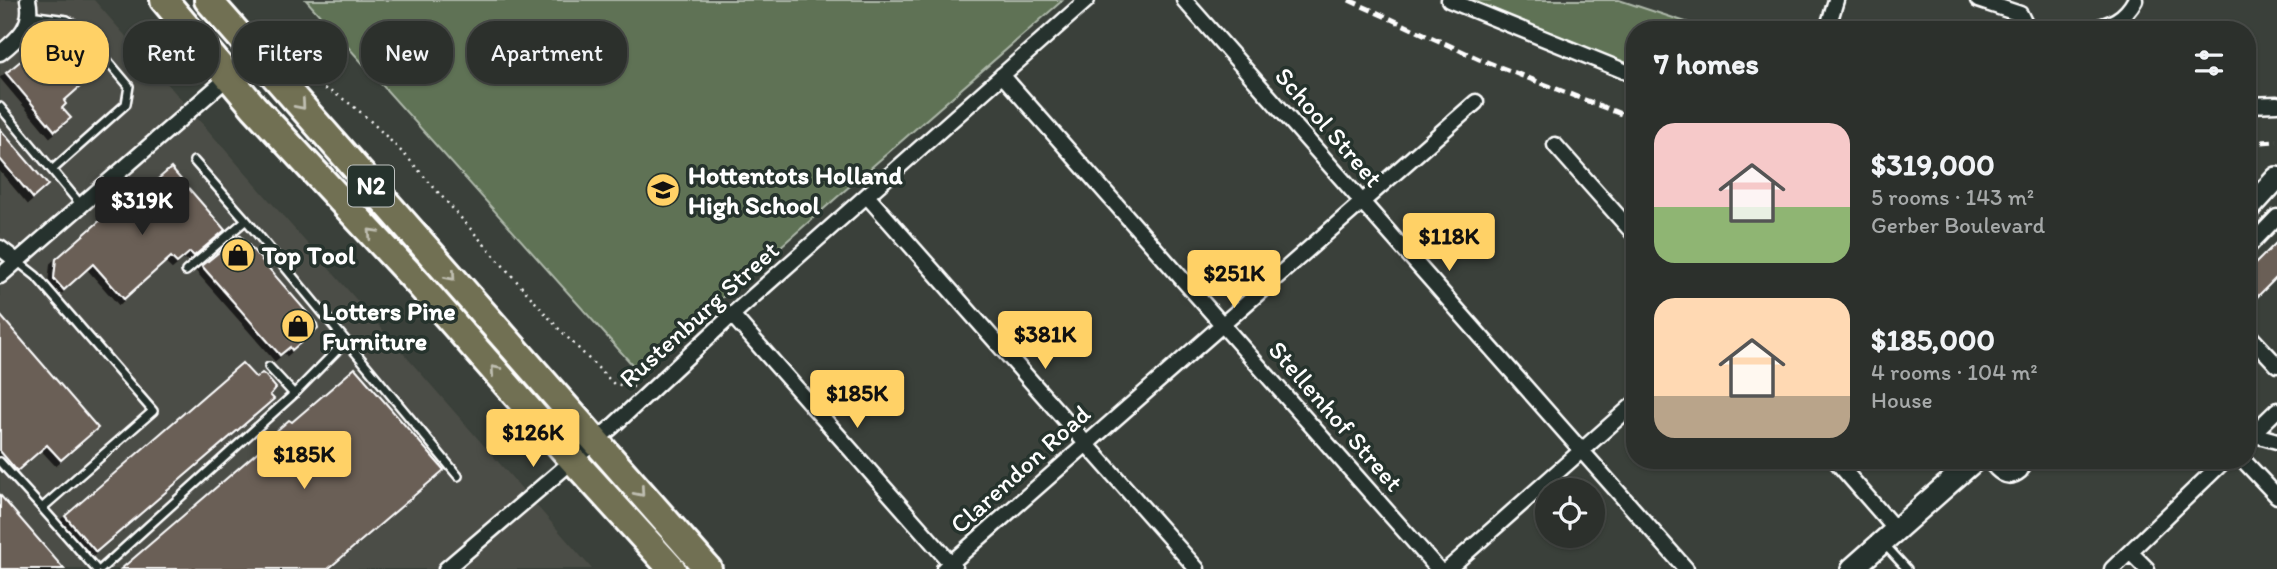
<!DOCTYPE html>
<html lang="en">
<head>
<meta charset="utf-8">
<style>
  body { margin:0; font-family:Itim,sans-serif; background:#343834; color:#f1f3f6; height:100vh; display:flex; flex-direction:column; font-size:26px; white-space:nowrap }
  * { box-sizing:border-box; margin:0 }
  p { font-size:23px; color:#a6a9a9 }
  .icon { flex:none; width:38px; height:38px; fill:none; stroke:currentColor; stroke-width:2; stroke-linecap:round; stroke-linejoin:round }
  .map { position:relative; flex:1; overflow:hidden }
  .sheet { position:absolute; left:1626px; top:21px; width:630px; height:448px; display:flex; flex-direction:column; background:#2c302c; border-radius:28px; box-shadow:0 2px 5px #0004,0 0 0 2px #484b48 }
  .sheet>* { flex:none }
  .hud { position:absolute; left:21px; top:21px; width:665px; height:63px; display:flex; gap:14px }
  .fabs { position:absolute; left:1535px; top:478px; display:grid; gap:14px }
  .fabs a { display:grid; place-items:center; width:70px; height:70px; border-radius:50%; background:#2c302c; box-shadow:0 2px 5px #0004,0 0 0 2px #484b48; font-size:35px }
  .price { position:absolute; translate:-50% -60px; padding:0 16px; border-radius:7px; background:#ffd166; color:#111; font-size:23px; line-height:46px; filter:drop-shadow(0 2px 4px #0008) }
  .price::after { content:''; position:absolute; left:50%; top:42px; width:21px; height:16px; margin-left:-10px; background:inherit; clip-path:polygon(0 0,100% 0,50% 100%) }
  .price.selected { background:#222; color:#fff }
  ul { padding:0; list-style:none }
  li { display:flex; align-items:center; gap:21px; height:175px; padding:0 28px }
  li span { display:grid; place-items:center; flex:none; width:196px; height:140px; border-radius:21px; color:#555 }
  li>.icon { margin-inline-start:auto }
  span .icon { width:84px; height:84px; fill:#fffc; stroke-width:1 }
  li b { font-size:30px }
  h2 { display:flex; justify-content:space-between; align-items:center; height:84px; padding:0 28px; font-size:30px }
  .tag { padding:0 24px; border-radius:28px; background:#2c302c; box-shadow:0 2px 5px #0004,0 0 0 2px #484b48; font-size:24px; line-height:63px }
  .tag.selected { background:#ffd166; color:#111 }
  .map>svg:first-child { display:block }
</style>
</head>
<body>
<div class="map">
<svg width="2277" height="569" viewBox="0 0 2277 569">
  <defs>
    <filter id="shadow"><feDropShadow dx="-5" dy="5" stdDeviation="0" flood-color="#0009"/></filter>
  </defs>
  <rect width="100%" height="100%" fill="#3a403a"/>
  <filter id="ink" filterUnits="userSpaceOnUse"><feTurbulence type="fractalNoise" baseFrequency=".0143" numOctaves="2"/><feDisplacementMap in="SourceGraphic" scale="14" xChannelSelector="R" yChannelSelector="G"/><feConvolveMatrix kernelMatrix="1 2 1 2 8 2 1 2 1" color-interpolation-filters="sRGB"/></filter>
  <g filter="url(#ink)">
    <path fill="#4c4d47" d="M0,0H94L592,569H0Z"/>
    <path fill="#5e7255" stroke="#aeb8aa" stroke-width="2" d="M306,0H1063L638,371Z
      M1468,0H1619L1710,30H1634V68Z"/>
    <path fill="#6a5e57" stroke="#fff" stroke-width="2" filter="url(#shadow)" d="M56,32L65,33L93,66L92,76L64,101L66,104L62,108L71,118L55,131L6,73Z
      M0,129L48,185L33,198L0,159Z
      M171,168L225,230L194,256L190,252L177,263L171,257L124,299L93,264L64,290L54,279L56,259L119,204L123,209Z
      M240,235L317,324L318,328L292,350L290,347L280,355L202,266Z
      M2277,242V277L2247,307V272Z
      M0,315L98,428L61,460L47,445L17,471L0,451Z
      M242,363L256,378L262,373L266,376L276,388L270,395L274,399L96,552L65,516Z
      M355,368L444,470L328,569H121L276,436L273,434L289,420L292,422Z
      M0,495L64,569H0Z"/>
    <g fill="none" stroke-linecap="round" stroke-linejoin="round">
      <g stroke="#fff" stroke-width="12">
        <path id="lane" d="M29,15L67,20L80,28L129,86L126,104L52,170
          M0,107L81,205
          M17,261L36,276L153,411L42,508L96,569
          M186,271L246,220L194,161
          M346,341L458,476
          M269,367L294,394
          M0,462L42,508
          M1885,545L1907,569
          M101,569L294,394L346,341L246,220"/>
      </g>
      <g stroke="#fff" stroke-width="19">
        <path id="street" d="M1184,0L1686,569
          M1449,0L1634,75
          M1978,0L2020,14L2028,30
          M1827,30L1836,0
          M2090,30C2111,24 2124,20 2135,0
          M0,53C18,39 34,25 28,0
          M1002,75L1438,569
          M2247,105L2277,104
          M1555,145L1634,234
          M867,196L1197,569
          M0,248L17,261
          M2247,248L2277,217
          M0,276L255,54
          M732,315L955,568
          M2247,333L2277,365
          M2252,434L2277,441
          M2247,439L2277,410
          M1835,460L1896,530
          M1989,460C1997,471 2007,482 2020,471L2026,460
          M2243,460L2277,496
          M2130,552L2147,569
          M446,569L612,427L732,315L1087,0
          M944,569L1476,102
          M1448,569L1634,404
          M2112,569L2225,460"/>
      </g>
      <g stroke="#fff" stroke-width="26">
        <path id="secondary" d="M2247,211L2277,178
          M1852,569L1975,460"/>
      </g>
      <g stroke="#fff" stroke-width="32">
        <path id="highway" d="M164,0L254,107L418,283L572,459L672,569
          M208,0L708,569"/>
      </g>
      <path stroke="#fff" stroke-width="2.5" stroke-dasharray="2 5" stroke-linecap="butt" d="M311,84C348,93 381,132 407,157L559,329L614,384L634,387"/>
      <use href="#lane" stroke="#26332d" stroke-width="7"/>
      <use href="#street" stroke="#26332d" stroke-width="14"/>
      <use href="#secondary" stroke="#26332d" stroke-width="21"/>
      <use href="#highway" stroke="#716f52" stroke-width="26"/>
      <path stroke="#fff" stroke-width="5" stroke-dasharray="10 5" stroke-linecap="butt" d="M1349,0L1479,59L1634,119
        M2247,143L2277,141"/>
    </g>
    <defs><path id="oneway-chevron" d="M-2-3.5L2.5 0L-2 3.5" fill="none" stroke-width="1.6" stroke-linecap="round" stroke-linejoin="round" transform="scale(1.75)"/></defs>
    <g stroke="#bfbeb1">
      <use href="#oneway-chevron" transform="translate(301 105) rotate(49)"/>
      <use href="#oneway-chevron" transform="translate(372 233) rotate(-133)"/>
      <use href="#oneway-chevron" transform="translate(451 276) rotate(49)"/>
      <use href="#oneway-chevron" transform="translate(495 370) rotate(-131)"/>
      <use href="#oneway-chevron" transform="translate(640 492) rotate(49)"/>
    </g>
  </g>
  <defs>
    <g id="school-disc" transform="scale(1.75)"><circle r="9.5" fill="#ffd166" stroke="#26332d"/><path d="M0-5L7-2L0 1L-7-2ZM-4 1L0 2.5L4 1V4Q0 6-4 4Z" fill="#111"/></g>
    <g id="shop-disc" transform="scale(1.75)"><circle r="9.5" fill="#ffd166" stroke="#26332d"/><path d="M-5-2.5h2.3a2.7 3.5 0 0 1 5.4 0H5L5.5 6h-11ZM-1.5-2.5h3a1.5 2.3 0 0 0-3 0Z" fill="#111"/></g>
  </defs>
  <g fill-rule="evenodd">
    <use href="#school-disc" x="663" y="190"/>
    <use href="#shop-disc" x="238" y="255"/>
    <use href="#shop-disc" x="298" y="326"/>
  </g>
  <g text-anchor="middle" stroke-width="7" stroke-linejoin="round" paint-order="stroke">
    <rect fill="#26332d" stroke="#bec2c0" stroke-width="2" x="348" y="165.5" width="46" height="41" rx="5"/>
    <g font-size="24" font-weight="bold" fill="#fff">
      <text x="371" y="194">N2</text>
    </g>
    <g font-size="26" fill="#fff" stroke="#26332d">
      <text transform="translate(1329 127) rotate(49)" y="9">School Street</text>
      <text transform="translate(699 314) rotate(-42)" y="9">Rustenburg Street</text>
      <text transform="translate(1336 416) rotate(49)" y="9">Stellenhof Street</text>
      <text transform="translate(1020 469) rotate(-42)" y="9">Clarendon Road</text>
    </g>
    <g font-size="26" font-weight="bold" fill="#fff" stroke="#26332d" text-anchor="start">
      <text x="688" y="184">Hottentots Holland<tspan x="688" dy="30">High School</tspan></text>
      <text x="262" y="264">Top Tool</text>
      <text x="322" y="320">Lotters Pine<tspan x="322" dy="30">Furniture</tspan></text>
    </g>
  </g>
</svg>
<div class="fabs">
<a><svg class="icon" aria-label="locate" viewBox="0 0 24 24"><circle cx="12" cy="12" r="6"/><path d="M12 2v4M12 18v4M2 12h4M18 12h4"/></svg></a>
</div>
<b class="price selected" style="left:142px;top:237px">$319K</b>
<b class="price" style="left:1449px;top:273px">$118K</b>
<b class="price" style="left:1234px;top:310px">$251K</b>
<b class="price" style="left:1045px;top:371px">$381K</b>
<b class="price" style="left:857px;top:430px">$185K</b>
<b class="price" style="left:533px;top:469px">$126K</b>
<b class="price" style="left:304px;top:491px">$185K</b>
<div class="hud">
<a class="tag selected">Buy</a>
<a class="tag">Rent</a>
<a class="tag">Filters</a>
<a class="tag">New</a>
<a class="tag">Apartment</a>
</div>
<section class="sheet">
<h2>7 homes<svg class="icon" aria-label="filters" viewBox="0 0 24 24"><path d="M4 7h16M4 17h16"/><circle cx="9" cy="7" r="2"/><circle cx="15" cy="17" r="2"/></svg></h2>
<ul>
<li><span style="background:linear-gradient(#f6c9c9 60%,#8fb573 0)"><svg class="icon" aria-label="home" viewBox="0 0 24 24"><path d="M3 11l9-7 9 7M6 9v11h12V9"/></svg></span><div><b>$319,000</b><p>5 rooms · 143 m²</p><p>Gerber Boulevard</p></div></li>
<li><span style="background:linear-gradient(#ffd9b3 70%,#b9a48a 0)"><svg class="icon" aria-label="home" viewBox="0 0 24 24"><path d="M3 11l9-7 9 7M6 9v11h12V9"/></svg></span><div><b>$185,000</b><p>4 rooms · 104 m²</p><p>House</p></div></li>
</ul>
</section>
</div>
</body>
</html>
